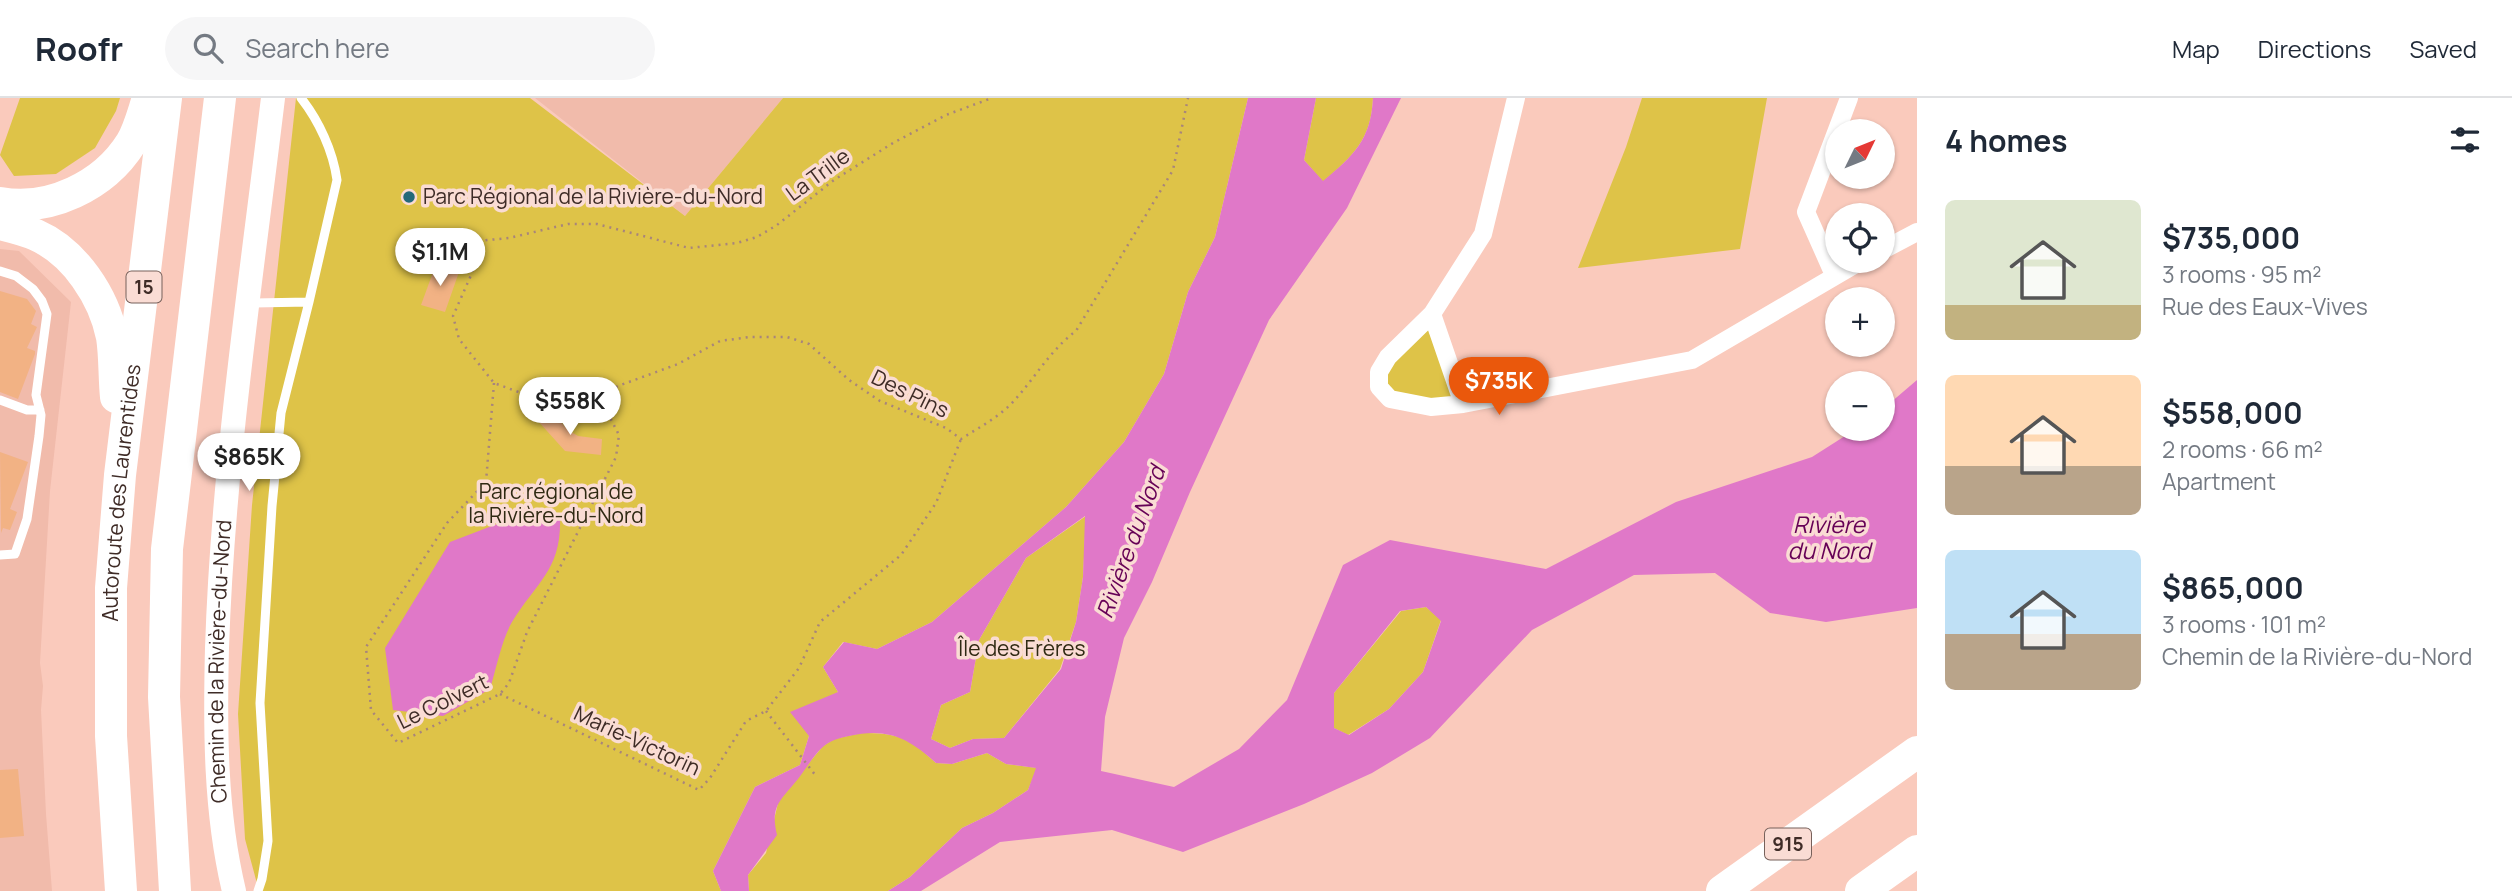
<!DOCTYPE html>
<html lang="en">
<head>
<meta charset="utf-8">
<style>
  body { margin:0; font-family:Manrope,sans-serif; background:#f6f6f7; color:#1f2937; height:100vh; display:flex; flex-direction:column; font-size:26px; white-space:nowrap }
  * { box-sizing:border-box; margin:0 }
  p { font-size:23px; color:#747a83 }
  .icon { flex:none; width:38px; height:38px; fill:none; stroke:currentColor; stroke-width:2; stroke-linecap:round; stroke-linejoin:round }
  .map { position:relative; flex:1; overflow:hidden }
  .panel { display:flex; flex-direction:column; background:#fff; width:595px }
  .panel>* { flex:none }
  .needle { width:46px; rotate:47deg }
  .fabs { position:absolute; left:1825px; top:21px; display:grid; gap:14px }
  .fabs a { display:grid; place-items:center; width:70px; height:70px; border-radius:50%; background:#fff; box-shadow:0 2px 5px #0004; font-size:35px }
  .price { position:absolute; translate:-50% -60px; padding:0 16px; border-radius:24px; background:#fff; color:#222; font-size:23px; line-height:46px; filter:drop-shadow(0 2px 4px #0008) }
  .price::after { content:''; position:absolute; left:50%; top:42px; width:21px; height:16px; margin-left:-10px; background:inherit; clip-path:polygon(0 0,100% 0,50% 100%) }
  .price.selected { background:#ea580c; color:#fff }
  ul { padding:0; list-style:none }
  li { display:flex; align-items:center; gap:21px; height:175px; padding:0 28px }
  li span { display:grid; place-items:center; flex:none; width:196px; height:140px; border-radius:10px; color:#555 }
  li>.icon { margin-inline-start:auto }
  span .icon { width:84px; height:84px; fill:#fffc; stroke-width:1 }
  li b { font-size:30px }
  h2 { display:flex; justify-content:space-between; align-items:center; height:84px; padding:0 28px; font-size:30px }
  header { display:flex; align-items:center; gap:42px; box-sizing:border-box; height:98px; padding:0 35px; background:#fff; border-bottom:2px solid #e0e1e3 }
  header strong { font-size:33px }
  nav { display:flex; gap:38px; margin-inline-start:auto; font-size:24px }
  .search { width:490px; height:63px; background:#f6f6f7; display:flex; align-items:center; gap:18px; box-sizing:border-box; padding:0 24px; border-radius:38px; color:#747a83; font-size:26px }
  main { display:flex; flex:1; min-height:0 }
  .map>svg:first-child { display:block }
</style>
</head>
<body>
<header>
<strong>Roofr</strong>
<div class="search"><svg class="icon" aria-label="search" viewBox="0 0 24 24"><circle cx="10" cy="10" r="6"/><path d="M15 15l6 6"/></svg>Search here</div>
<nav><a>Map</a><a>Directions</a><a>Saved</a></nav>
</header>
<main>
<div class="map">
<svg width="1917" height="793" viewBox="0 0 1917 793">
  <rect width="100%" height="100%" fill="#facabc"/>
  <path fill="#f1bbab" d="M535,0H783L685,118Z
    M0,151L19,153L71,204L50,393L40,565L43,588L41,612L46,716L52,793H0Z"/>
  <path fill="#dec348" d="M20,0H120L116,13L95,50L56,76L14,78L0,57Z
    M296,0H530L685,118L783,0H1248L1215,139L1188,194L1164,276L1124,344L1066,409L932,524L877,551L843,544L823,569L838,594L809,638L800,667L755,689L713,773L721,793H259L245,741L238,616L252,407Z
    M1316,0H1373C1371,43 1353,57 1323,84L1304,62Z
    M1642,0H1767L1740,151L1578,170L1626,49Z
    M1432,216L1463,306L1431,309L1379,289L1388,259Z
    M1086,418L1083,479L1076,524L1060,571L1004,640L973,641L950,650L931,641L941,607L970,594L979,542L1026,460Z
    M1426,509L1441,522L1423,574L1389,611L1348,637L1334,630V595L1401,513Z
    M861,635C898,635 908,639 936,665L952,666L987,655L1006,666L1037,670L1028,692L993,715L962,730L910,779L888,793H749L748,777L766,755L779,701L823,648L834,641Z"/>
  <path fill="#e078c8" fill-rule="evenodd" d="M1248,0H1316L1304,62L1323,83C1353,58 1371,42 1373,0H1401L1347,110L1269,222L1190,394L1152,484L1124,540L1105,619L1101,673L1174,689L1239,651L1287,602L1343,467L1390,442L1546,471L1676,404L1812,359L1856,331H1883V311L1917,282V510L1826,524L1770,515L1715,475L1634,477L1532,532L1430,640L1372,675L1304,706L1183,754L1112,732L1000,744L921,793H888L910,779L962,730L993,715L1028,692L1036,670L1006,666L987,655L952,666L936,665C909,640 887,629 849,638C840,640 831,642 824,648C814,656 806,671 798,681C780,703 770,708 777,737L748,777L749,793H721L713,773L755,689L800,667L809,638L790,614L838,594L823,569L844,544L877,551L932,524L1066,409L1124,344L1164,276L1188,194L1215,139ZM1085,418L1083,479L1076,524L1061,571L1004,640L973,641L950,650L931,641L941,607L970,594L979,542L1026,460ZM1426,509L1441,523L1423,574L1389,611L1349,637L1334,630V595L1400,513Z
    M560,418C562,472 537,483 512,524C502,541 496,571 490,591L443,618L393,612L385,550L450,444L497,426Z"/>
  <path fill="#f2b284" d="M436,166L459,174L445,214L421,207Z
    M0,193L27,201L36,213L31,226L37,229L27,250L35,253V256L18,301L0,294Z
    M550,312L568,332L578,338L602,341L601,357L565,353L538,323Z
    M0,354L28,364L10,411L17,414L10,432L3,430L1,435Z
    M18,671L24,738L0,740V672Z"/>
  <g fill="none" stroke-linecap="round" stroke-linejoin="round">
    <path stroke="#a8857b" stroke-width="2.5" stroke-dasharray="2 5" stroke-linecap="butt" d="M409,139L457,145L509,140L568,126H597L689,150L737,145L757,139L777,127L834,82L893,45L946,17L992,0
      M457,145L470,152L472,159V175L453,218L459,241L494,285L554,307L599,298L618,288L678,266L720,243L750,239H787L809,246L849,282L880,303L946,330L961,341C978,330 996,321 1011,306C1034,282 1049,253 1076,233L1173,72L1188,0
      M494,285L486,384L447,425L366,549L371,612L398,645L500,596L509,585L527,534L616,359L619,337L599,298
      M500,596L699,692L710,680L746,623L766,613L799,570L820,524L901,457L936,405L961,341
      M766,613L816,678"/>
    <path stroke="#fff" stroke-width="9" d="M0,173L16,178L33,191L42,203L47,216L36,297L41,317L39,338L27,421L15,456L0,457
      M249,205L309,204
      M0,302L27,312H40
      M258,793L262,781L268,743L260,605L272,408L281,315L309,204L337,82C333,53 319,23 301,0"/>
    <path stroke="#fff" stroke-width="18" d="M1516,0L1483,136L1432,216L1463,306L1692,262L1861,163
      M1883,152L1917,134
      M1834,177L1806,114L1849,0
      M1432,216L1388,259L1379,274V289L1390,301L1431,309L1463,306"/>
    <path stroke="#fff" stroke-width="24" id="s1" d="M234,793C215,714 215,630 217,550C223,366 251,183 273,0"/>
    <g stroke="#fff" stroke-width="32">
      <path d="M0,105C49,114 104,88 131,45C139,32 143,15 148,0"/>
      <path d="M0,126C12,129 25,132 36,137C75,154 104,199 112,239C115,258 114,280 116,299"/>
      <path id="s2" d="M121,793L111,638V490L120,377L166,0"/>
      <path d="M175,793L164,599L167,451L220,0"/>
      <path d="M1722,793L1917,654"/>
      <path d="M1861,793L1917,753"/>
    </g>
  </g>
  <circle fill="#246979" stroke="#fadcd4" stroke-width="2.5" cx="409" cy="99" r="7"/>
  <g text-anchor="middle" stroke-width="7" stroke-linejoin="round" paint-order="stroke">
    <g fill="#fadcd4" stroke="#77615b" stroke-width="2">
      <rect x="126.5" y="173.5" width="35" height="31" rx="5"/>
      <rect x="1765" y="730.5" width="46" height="31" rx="5"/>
    </g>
    <g font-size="19" font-weight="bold" fill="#3f2c27">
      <text x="144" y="196">15</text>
      <text x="1788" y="753">915</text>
    </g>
    <g font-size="21" fill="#3f2c27" stroke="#fadcd4">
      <text transform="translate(818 77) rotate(-36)" y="7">La Trille</text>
      <text transform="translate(910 296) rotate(26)" y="7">Des Pins</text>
      <text dy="7" stroke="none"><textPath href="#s2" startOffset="399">Autoroute des Laurentides</textPath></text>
      <text dy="7" stroke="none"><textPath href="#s1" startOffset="231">Chemin de la Rivière-du-Nord</textPath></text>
      <text transform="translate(443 604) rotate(-26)" y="7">Le Colvert</text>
      <text transform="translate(637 643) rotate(25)" y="7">Marie-Victorin</text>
    </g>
    <g font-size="21" fill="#3f2c27" stroke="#fadcd4" text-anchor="start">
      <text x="423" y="106">Parc Régional de la Rivière-du-Nord</text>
    </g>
    <g font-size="21" fill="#2f2912" stroke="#fadcd4">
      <text x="556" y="401">Parc régional de<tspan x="556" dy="24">la Rivière-du-Nord</tspan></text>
      <text x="1022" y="558">Île des Frères</text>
    </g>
    <g font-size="23" font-style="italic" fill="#660156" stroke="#fadcd4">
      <text x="1829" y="435">Rivière<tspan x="1829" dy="26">du Nord</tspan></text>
      <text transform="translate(1131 444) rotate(-70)" y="8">Rivière du Nord</text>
    </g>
  </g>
</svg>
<div class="fabs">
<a><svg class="needle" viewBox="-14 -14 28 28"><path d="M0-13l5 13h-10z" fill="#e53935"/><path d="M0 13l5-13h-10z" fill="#747a83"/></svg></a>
<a><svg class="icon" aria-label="locate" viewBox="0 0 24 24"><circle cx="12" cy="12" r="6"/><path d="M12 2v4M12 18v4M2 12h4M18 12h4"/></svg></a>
<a>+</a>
<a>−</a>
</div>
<b class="price" style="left:440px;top:190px">$1.1M</b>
<b class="price selected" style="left:1499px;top:319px">$735K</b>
<b class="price" style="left:570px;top:339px">$558K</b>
<b class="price" style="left:249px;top:395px">$865K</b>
</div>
<section class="panel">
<h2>4 homes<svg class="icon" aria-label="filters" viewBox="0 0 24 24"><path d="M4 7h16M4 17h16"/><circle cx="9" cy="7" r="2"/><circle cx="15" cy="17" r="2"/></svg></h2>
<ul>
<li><span style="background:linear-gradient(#dfe7d0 75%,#c2b280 0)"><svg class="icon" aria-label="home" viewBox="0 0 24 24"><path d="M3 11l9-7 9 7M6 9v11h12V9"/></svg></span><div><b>$735,000</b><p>3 rooms · 95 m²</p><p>Rue des Eaux-Vives</p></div></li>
<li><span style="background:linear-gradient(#ffd9b3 65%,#b9a48a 0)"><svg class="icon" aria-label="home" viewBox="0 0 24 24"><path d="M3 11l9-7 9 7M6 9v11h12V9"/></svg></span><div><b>$558,000</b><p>2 rooms · 66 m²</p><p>Apartment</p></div></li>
<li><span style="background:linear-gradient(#bfe0f5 60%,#b9a48a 0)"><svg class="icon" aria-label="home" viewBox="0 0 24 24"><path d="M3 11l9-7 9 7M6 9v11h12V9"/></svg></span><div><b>$865,000</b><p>3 rooms · 101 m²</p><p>Chemin de la Rivière-du-Nord</p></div></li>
</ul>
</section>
</main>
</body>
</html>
